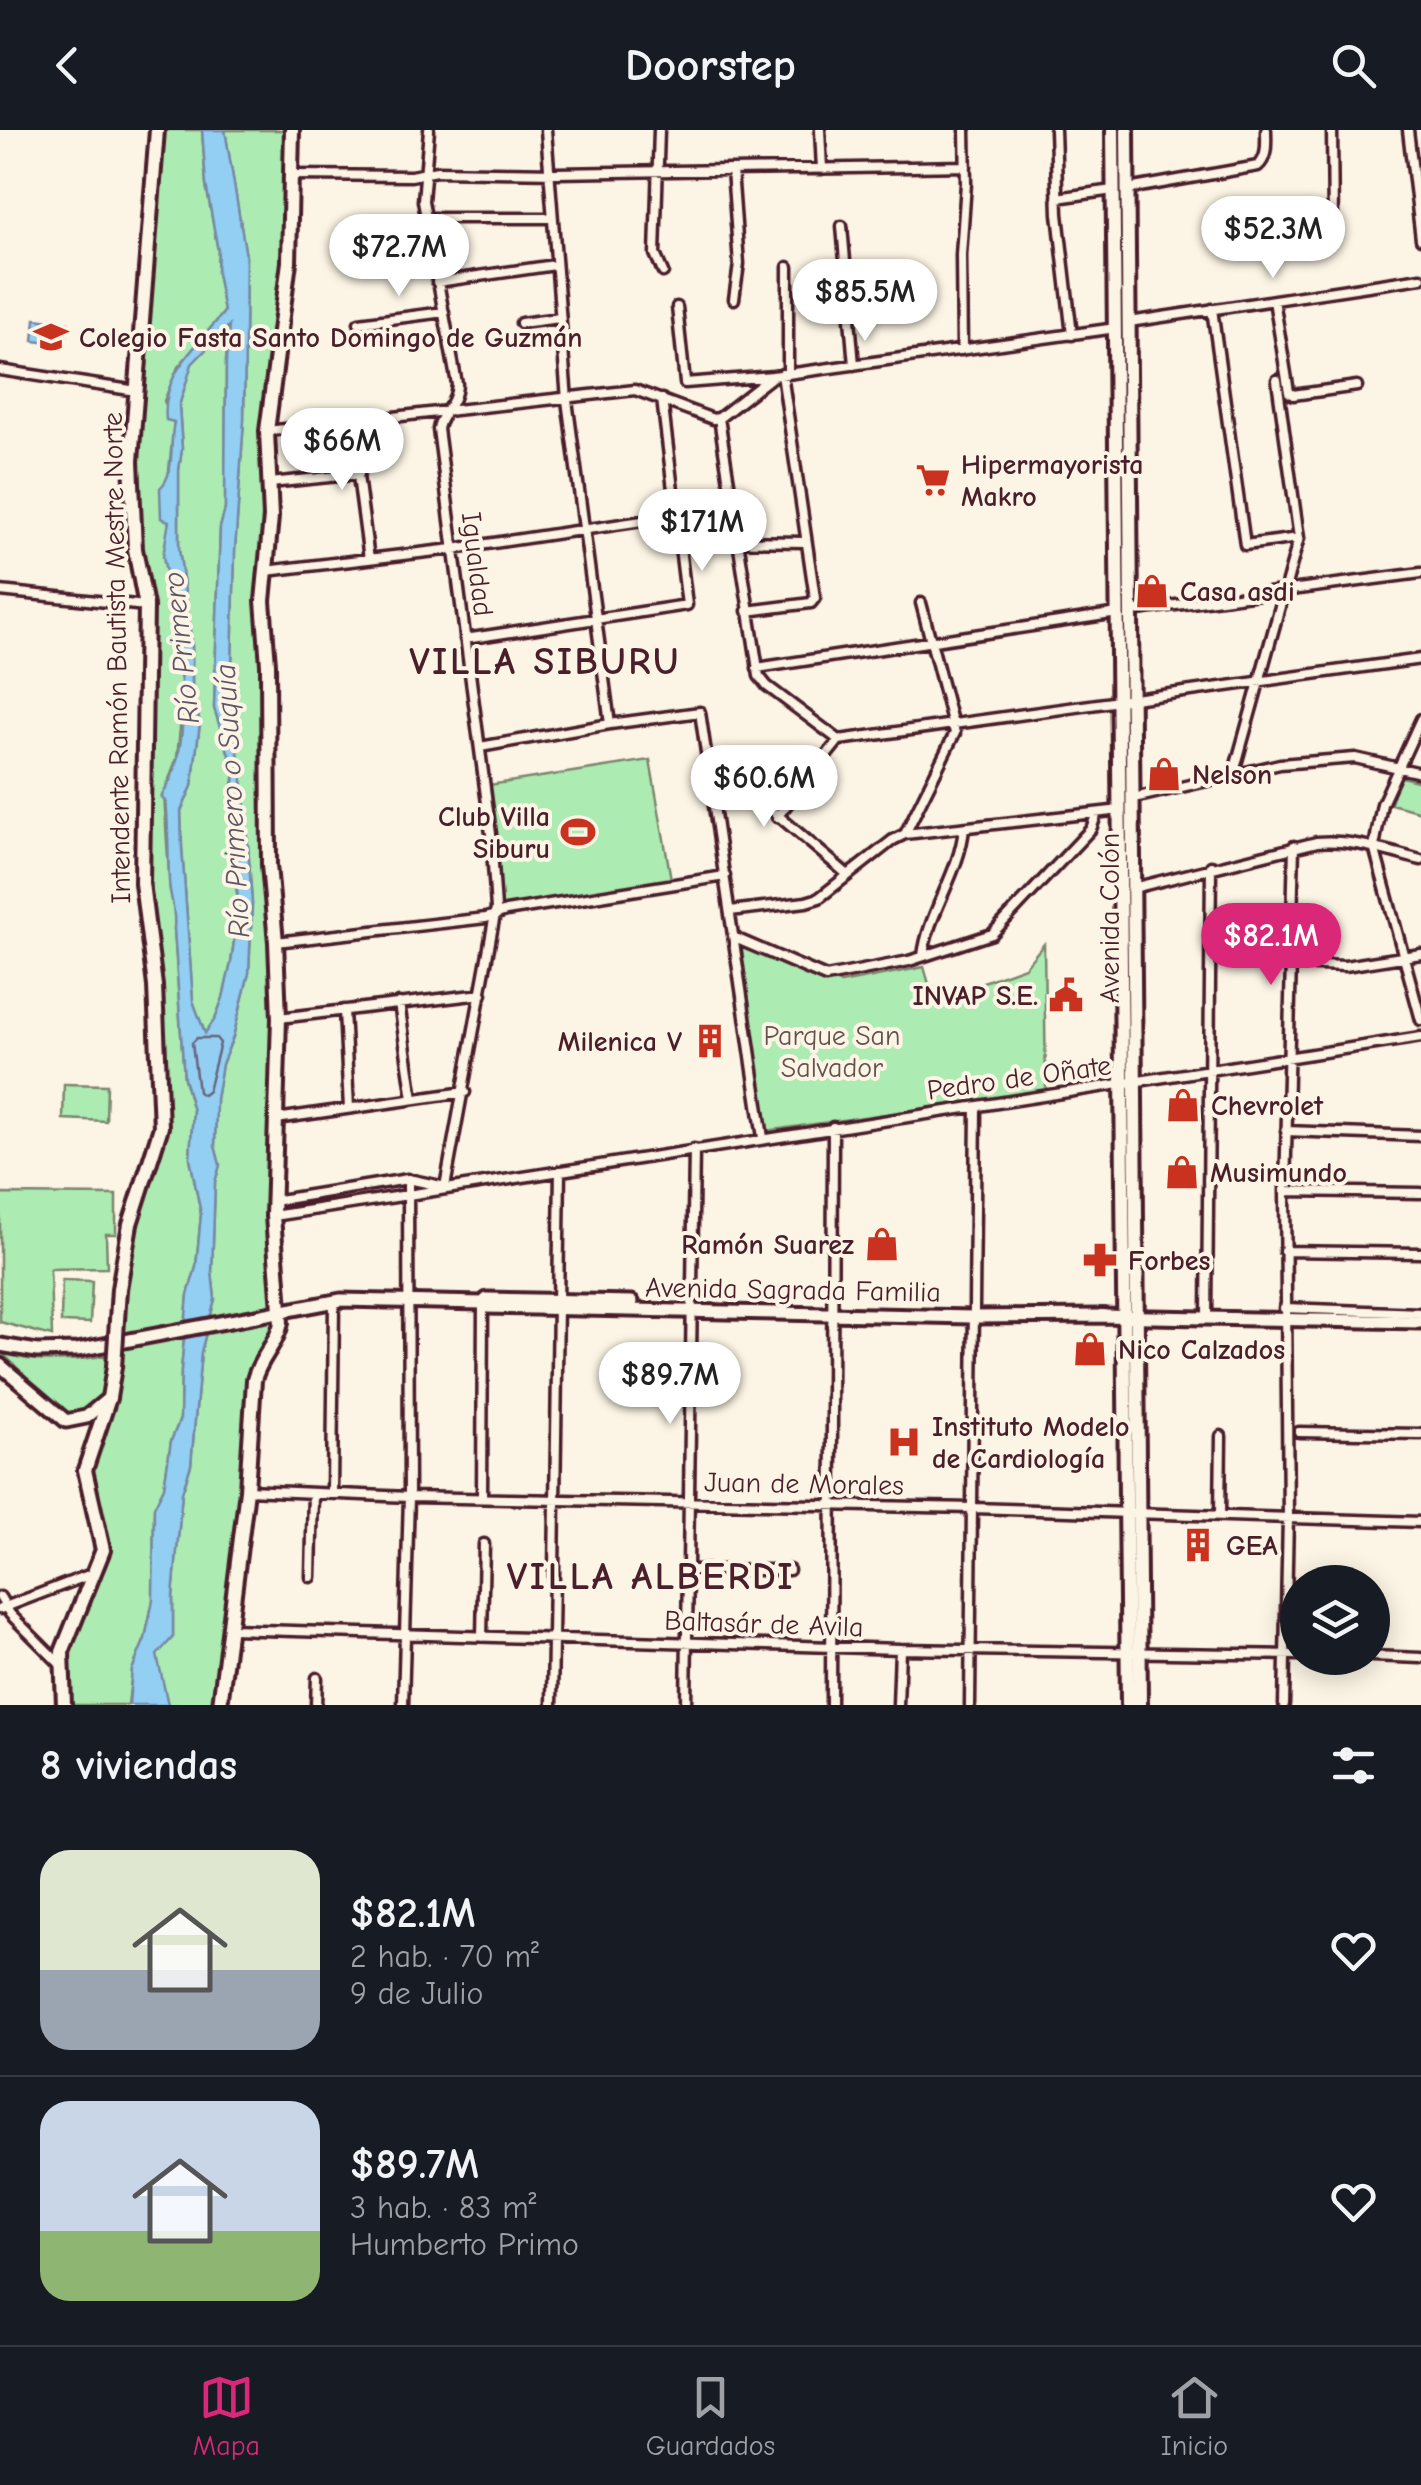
<!DOCTYPE html>
<html lang="es">
<head>
<meta charset="utf-8">
<style>
  body { margin:0; font-family:"Comic Neue",sans-serif; background:#242831; color:#f1f3f6; height:100vh; display:flex; flex-direction:column; font-size:38px; white-space:nowrap }
  * { box-sizing:border-box; margin:0 }
  p { font-size:32px; color:#9ea1a6 }
  .icon { flex:none; width:55px; height:55px; fill:none; stroke:currentColor; stroke-width:2; stroke-linecap:round; stroke-linejoin:round }
  .map { position:relative; height:1575px; overflow:hidden }
  .sheet { display:flex; flex-direction:column; background:#171b24; flex:1 }
  .sheet>* { flex:none }
  .fabs { position:absolute; left:1280px; top:1435px; display:grid; gap:20px }
  .fabs a { display:grid; place-items:center; width:110px; height:110px; border-radius:50%; background:#171b24; box-shadow:0 5px 25px #0003; font-size:50px }
  .price { position:absolute; translate:-50% -85px; padding:0 22px; border-radius:35px; background:#fff; color:#222; font-size:32px; line-height:65px; filter:drop-shadow(0 2px 5px #0008) }
  .price::after { content:''; position:absolute; left:50%; top:60px; width:30px; height:22px; margin-left:-15px; background:inherit; clip-path:polygon(0 0,100% 0,50% 100%) }
  .price.current { background:#db2777; color:#fff }
  ul { padding:0; list-style:none }
  li { display:flex; align-items:center; gap:30px; height:250px; padding:0 40px }
  li+li { border-top:2px solid #363941 }
  li span { display:grid; place-items:center; flex:none; width:280px; height:200px; border-radius:30px; color:#555 }
  li>.icon { margin-inline-start:auto }
  span .icon { width:120px; height:120px; fill:#fffc; stroke-width:1 }
  li b { font-size:42px }
  h2 { display:flex; justify-content:space-between; align-items:center; height:120px; padding:0 40px; font-size:42px }
  header { display:flex; justify-content:space-between; align-items:center; height:130px; padding:0 40px; background:#171b24; font-size:45px; font-weight:600 }
  .dock { display:flex; justify-content:space-around; align-items:center; height:140px; border-top:2px solid #363941; background:#171b24; font-size:28px; color:#9ea1a6 }
  .dock a { display:grid; justify-items:center; gap:5px }
  .dock .current { color:#db2777 }
  .map>svg:first-child { display:block }
</style>
</head>
<body>
<header><svg class="icon" aria-label="back" viewBox="0 0 24 24"><path d="M15 5l-7 7 7 7"/></svg>Doorstep<svg class="icon" aria-label="search" viewBox="0 0 24 24"><circle cx="10" cy="10" r="6"/><path d="M15 15l6 6"/></svg></header>
<div class="map">
<svg width="1421" height="1575" viewBox="0 0 1421 1575">
  <rect width="100%" height="100%" fill="#fcf5e5"/>
  <filter id="ink" filterUnits="userSpaceOnUse"><feTurbulence type="fractalNoise" baseFrequency=".01" numOctaves="2"/><feDisplacementMap in="SourceGraphic" scale="20" xChannelSelector="R" yChannelSelector="G"/><feConvolveMatrix kernelMatrix="1 2 1 2 8 2 1 2 1" color-interpolation-filters="sRGB"/></filter>
  <g filter="url(#ink)">
    <path fill="#acebb2" stroke="#7b856e" stroke-width="2.5" d="M157,0H202L206,54L218,121L217,142L224,182L178,237L164,271L174,291L168,351L170,469L177,504L172,532L179,535L183,569L177,628L164,663L170,761L176,779L174,798L184,948L193,981L190,1028L201,1084L196,1137L188,1165L181,1241L180,1289L171,1311L164,1358L154,1378L153,1470L145,1509L132,1540L128,1575H64L60,1534L101,1424L85,1347L114,1237L122,1225L126,1107L158,1011L145,786L146,476L133,389Z
      M225,0H292L263,471L276,812L273,1071L281,1193L256,1241L220,1575H168L156,1525L173,1507V1467L182,1362L191,1335L201,1222L215,1169L212,1142L215,1052L220,1035L215,1016L216,969L222,934L233,907L249,843L252,774L245,672L231,574L235,420L244,290L246,127Z
      M230,195L226,231L225,379L220,398L214,578L235,643L230,672L231,728L239,775L231,833L223,868L215,889L205,904L193,871L182,718L181,681L192,656L200,593L192,560V516L179,419V340L182,319L179,276L192,233Z
      M650,630L671,749L500,777L489,655Z
      M1398,646L1421,652V682L1391,674Z
      M741,813L816,848L841,853L924,837L929,854L947,865L1025,837L1044,814L1046,961L766,1001Z
      M64,954L107,955L106,991L63,989Z
      M0,1064L116,1065V1104H106L107,1138L50,1139L52,1206L0,1192Z
      M62,1150L92,1151L90,1193L61,1192Z
      M1,1222C35,1235 73,1231 108,1225L103,1266L79,1286L67,1287Z"/>
    <path fill="#93cff3" stroke="#7689a3" stroke-width="2.5" fill-rule="evenodd" d="M202,0H225L246,126L244,290L235,420L231,574L245,672L252,773L249,843L233,907L222,934L216,969L215,1016L220,1035L215,1052L212,1142L215,1169L201,1222L191,1335L182,1362L173,1467V1507L157,1525L168,1575H129L132,1540L145,1509L153,1470L154,1377L164,1357L171,1311L180,1289L181,1241L188,1165L196,1137L201,1084L190,1028L193,981L184,948L174,798C176,781 170,768 169,751C168,724 169,697 166,671L161,667C185,632 186,576 179,535L172,533L177,504L163,426L169,391L161,388L160,358C176,343 169,314 174,292L166,290C161,243 198,216 224,182L217,142L218,121L206,54ZM229,196L226,231L225,379L220,398L214,578L235,643L229,703L239,775L231,833L223,868L215,889L205,903L193,871L182,718L181,681L192,656L200,593L192,560V516L179,419V340L182,319L179,276L192,234Z
      M35,189L68,193L65,215L33,211Z"/>
    <g fill="none" stroke-linecap="round" stroke-linejoin="round">
      <path stroke="#67657b" stroke-width="2.5" d="M197,908H216L220,913L208,961L203,965L198,962L192,913Z"/>
      <g stroke="#4a1f2b" stroke-width="15">
        <path id="street" d="M429,0L423,71L457,254C456,277 441,281 438,299L491,704L496,779L445,1057
          M546,0L567,270L610,594
          M659,0L655,124L663,142
          M820,0L822,39
          M1055,0L1058,84L1072,205
          M1332,0L1333,97
          M1408,0L1421,109
          M732,40L739,134L734,169
          M292,45L411,46L437,41L556,43L966,36
          M1128,59L1258,36C1268,27 1266,13 1266,0
          M1057,68L1113,60
          M425,88H552
          M842,96L854,235
          M788,137V243
          M437,152L555,135
          M1274,170L1289,262L1293,265L1357,256
          M677,177L685,253L773,246L1116,198
          M1212,179L1245,415L1299,408
          M1129,192L1421,148
          M359,193L444,182
          M521,193L559,188
          M962,220L961,125L966,53L965,0
          M0,240L137,261
          M719,288L759,546L767,556L839,610L777,687
          M351,293L369,429
          M267,301L635,260L713,289L719,288L773,246
          M270,353L359,344
          M680,417L722,411L806,412
          M266,441L453,419L676,386
          M0,461L146,476
          M747,481L811,473L815,468L782,244
          M1130,481L1421,443
          M465,509L687,475L662,269
          M757,538L1118,483
          M1421,589L1382,674L1374,717L1421,890
          M839,610L1421,529
          M480,617L610,594L700,582L763,1008
          M707,625L848,745
          M1234,642L1299,408L1277,250
          M713,664L728,656L740,654
          M1134,668L1280,634L1355,628L1421,643
          M905,704L955,603L921,473
          M1133,758L1317,712C1353,709 1386,721 1421,730
          M730,781L806,772L819,768L893,710L905,704L1121,680
          M735,808L826,847L909,831L992,804L1091,699L1097,683
          M276,812L486,788L506,781L725,746
          M923,826C928,782 960,743 964,698
          M1291,834L1345,836L1421,824
          M399,873L413,969
          M344,880L349,978
          M279,888L482,864
          M276,989L465,962
          M1286,1001L1421,1006
          M1285,1061L1421,1063
          M273,1071L408,1049L441,1056
          M273,1086L1421,907
          M1284,1121L1421,1123
          M1284,1178L1421,1183
          M1207,1188L1211,736
          M1299,1302L1421,1304
          M247,1360L409,1367L974,1378L1421,1392
          M332,1363L334,1172
          M482,1368L483,1173
          M1220,1385L1221,1306
          M688,1440H789
          M311,1447L313,1363
          M0,1467L10,1484L60,1534
          M0,1479L94,1443
          M230,1499L900,1519L1298,1525
          M482,1507L484,1414
          M1372,1526L1421,1528
          M316,1575L317,1548
          M403,1575L409,1367L408,1049
          M552,1575L560,1041
          M686,1575L694,1019
          M831,1575L833,997
          M898,1575L900,1519
          M970,1575L976,977
          M1284,1575L1288,1387L1285,1061L1294,716"/>
      </g>
      <g stroke="#4a1f2b" stroke-width="19">
        <path id="secondary" d="M483,1173L487,1169L632,1172
          M1100,1186L1421,1192
          M0,1215L37,1221L77,1220L341,1170L483,1173L487,1177L973,1187L1105,1186
          M0,1235L66,1291L86,1287L109,1268"/>
      </g>
      <g stroke="#4a1f2b" stroke-width="20">
        <path id="primary" d="M1113,0L1128,1575
          M1127,0L1140,1575
          M119,1159L130,1094L161,997L155,856L142,753L146,476L135,419L131,331L157,0
          M64,1575L62,1522L103,1420L85,1340L109,1268L114,1237
          M220,1575L247,1360L254,1250C259,1229 277,1214 281,1193L273,1086L279,888L276,812L269,735L268,534L263,471L271,387L267,301L289,132L292,0"/>
      </g>
      <use href="#street" stroke="#fcf5e5" stroke-width="8"/>
      <use href="#secondary" stroke="#fcf5e5" stroke-width="11"/>
      <use href="#primary" stroke="#fcf5e5" stroke-width="12"/>
      <g stroke="#4a1f2b" stroke-width="20" stroke-linecap="butt">
        <path id="primary-bridge" d="M114,1237L119,1159"/>
      </g>
      <use href="#primary-bridge" stroke="#fcf5e5" stroke-width="12"/>
    </g>
  </g>
  <defs>
    <g id="school-bare" transform="scale(2.7)"><path d="M0-5L7-2L0 1L-7-2ZM-4 1L0 2.5L4 1V4Q0 6-4 4Z" fill="#c8321e" stroke="#fcf5e5" stroke-width="2.5" paint-order="stroke"/></g>
    <g id="supermarket-bare" transform="scale(2.7)"><path d="M-6-5.5h2.5l.6 2H6L4.5 2H-2.5L-4.4-4H-6ZM-1.5 3.2a1.3 1.3 0 1 0 .1 0ZM3 3.2a1.3 1.3 0 1 0 .1 0Z" fill="#c8321e" stroke="#fcf5e5" stroke-width="2.5" paint-order="stroke"/></g>
    <g id="shop-bare" transform="scale(2.7)"><path d="M-5-2.5h2.3a2.7 3.5 0 0 1 5.4 0H5L5.5 6h-11ZM-1.5-2.5h3a1.5 2.3 0 0 0-3 0Z" fill="#c8321e" stroke="#fcf5e5" stroke-width="2.5" paint-order="stroke"/></g>
    <g id="stadium-bare" transform="scale(2.7)"><path d="M0-5a6.5 5 0 1 0 0 10a6.5 5 0 1 0 0-10ZM-3.5-1.8h7v3.6h-7Z" fill="#c8321e" stroke="#fcf5e5" stroke-width="2.5" paint-order="stroke"/></g>
    <g id="civic-bare" transform="scale(2.7)"><path d="M-.6-6.5H3V-4.5H.6V-3L4-1V1h2V6H-6V1h2V-1L-.6-3ZM-1.2 2.5V6h2.4V2.5Z" fill="#c8321e" stroke="#fcf5e5" stroke-width="2.5" paint-order="stroke"/></g>
    <g id="building-bare" transform="scale(2.7)"><path d="M-4-6H4V6H1V3H-1V6H-4ZM-2.5-4.3h1.7v1.8h-1.7ZM.8-4.3h1.7v1.8H.8ZM-2.5-1h1.7V.8h-1.7ZM.8-1h1.7V.8H.8Z" fill="#c8321e" stroke="#fcf5e5" stroke-width="2.5" paint-order="stroke"/></g>
    <g id="pharmacy-bare" transform="scale(2.7)"><path d="M-2-6h4v4h4v4h-4v4h-4v-4h-4v-4h4Z" fill="#c8321e" stroke="#fcf5e5" stroke-width="2.5" paint-order="stroke"/></g>
    <g id="hospital-bare" transform="scale(2.7)"><path d="M-5-5h3v3.5h4V-5h3V5h-3V1.5h-4V5h-3Z" fill="#c8321e" stroke="#fcf5e5" stroke-width="2.5" paint-order="stroke"/></g>
  </defs>
  <g fill-rule="evenodd">
    <use href="#school-bare" x="51" y="207"/>
    <use href="#supermarket-bare" x="933" y="350"/>
    <use href="#shop-bare" x="1152" y="461"/>
    <use href="#shop-bare" x="1164" y="644"/>
    <use href="#stadium-bare" x="578" y="702"/>
    <use href="#civic-bare" x="1066" y="865"/>
    <use href="#building-bare" x="710" y="911"/>
    <use href="#shop-bare" x="1183" y="975"/>
    <use href="#shop-bare" x="1182" y="1042"/>
    <use href="#shop-bare" x="882" y="1114"/>
    <use href="#pharmacy-bare" x="1100" y="1130"/>
    <use href="#shop-bare" x="1090" y="1219"/>
    <use href="#hospital-bare" x="904" y="1312"/>
    <use href="#building-bare" x="1198" y="1415"/>
  </g>
  <g text-anchor="middle" stroke-width="8" stroke-linejoin="round" paint-order="stroke">
    <g font-size="28" font-weight="bold" fill="#4a1f2b" stroke="#fcf5e5" text-anchor="start">
      <text x="79" y="217">Colegio Fasta Santo Domingo de Guzmán</text>
      <text x="961" y="344">Hipermayorista<tspan x="961" dy="32">Makro</tspan></text>
      <text x="1180" y="471">Casa asdi</text>
      <text x="1192" y="654">Nelson</text>
      <text x="550" y="696" text-anchor="end">Club Villa<tspan x="550" dy="32">Siburu</tspan></text>
      <text x="1038" y="875" text-anchor="end">INVAP S.E.</text>
      <text x="682" y="921" text-anchor="end">Milenica V</text>
      <text x="1211" y="985">Chevrolet</text>
      <text x="1210" y="1052">Musimundo</text>
      <text x="854" y="1124" text-anchor="end">Ramón Suarez</text>
      <text x="1128" y="1140">Forbes</text>
      <text x="1118" y="1229">Nico Calzados</text>
      <text x="932" y="1306">Instituto Modelo<tspan x="932" dy="32">de Cardiología</tspan></text>
      <text x="1226" y="1425">GEA</text>
    </g>
    <g font-size="28" fill="#4a1f2b" stroke="#fcf5e5">
      <text transform="translate(478 434) rotate(83)" y="10">Igualdad</text>
      <text transform="translate(116 528) rotate(-91)" y="10">Intendente Ramón Bautista Mestre Norte</text>
      <text transform="translate(1109 788) rotate(-90)" y="10">Avenida Colón</text>
      <text transform="translate(1019 947) rotate(-8)" y="10">Pedro de Oñate</text>
      <text transform="translate(793 1159) rotate(1)" y="10">Avenida Sagrada Familia</text>
      <text transform="translate(804 1353) rotate(1)" y="10">Juan de Morales</text>
      <text transform="translate(764 1493) rotate(2)" y="10">Baltasár de Avila</text>
    </g>
    <g font-size="28" fill="#62524d" stroke="#fcf5e5">
      <text x="832" y="915">Parque San<tspan x="832" dy="32">Salvador</tspan></text>
    </g>
    <g font-size="30" font-style="italic" fill="#605467" stroke="#fcf5e5">
      <text transform="translate(181 518) rotate(-96)" y="10">Río Primero</text>
      <text transform="translate(232 671) rotate(-93)" y="10">Río Primero o Suquía</text>
    </g>
    <g font-size="38" font-weight="bold" letter-spacing="2.5" fill="#4a1f2b" stroke="#fcf5e5">
      <text x="545" y="544">VILLA SIBURU</text>
      <text x="651" y="1459">VILLA ALBERDI</text>
    </g>
  </g>
</svg>
<div class="fabs">
<a><svg class="icon" aria-label="layers" viewBox="0 0 24 24"><path d="M12 4l9 5-9 5-9-5zM3 14l9 5 9-5"/></svg></a>
</div>
<b class="price" style="left:1273px;top:151px">$52.3M</b>
<b class="price" style="left:399px;top:169px">$72.7M</b>
<b class="price" style="left:865px;top:214px">$85.5M</b>
<b class="price" style="left:342px;top:363px">$66M</b>
<b class="price" style="left:702px;top:444px">$171M</b>
<b class="price" style="left:764px;top:700px">$60.6M</b>
<b class="price current" style="left:1271px;top:858px">$82.1M</b>
<b class="price" style="left:670px;top:1297px">$89.7M</b>
</div>
<section class="sheet">
<h2>8 viviendas<svg class="icon" aria-label="filters" viewBox="0 0 24 24"><path d="M4 7h16M4 17h16"/><circle cx="9" cy="7" r="2"/><circle cx="15" cy="17" r="2"/></svg></h2>
<ul>
<li><span style="background:linear-gradient(#dfe7d0 60%,#9aa5b1 0)"><svg class="icon" aria-label="home" viewBox="0 0 24 24"><path d="M3 11l9-7 9 7M6 9v11h12V9"/></svg></span><div><b>$82.1M</b><p>2 hab. · 70 m²</p><p>9 de Julio</p></div><svg class="icon" aria-label="heart" viewBox="0 0 24 24"><path d="M12 20l-8-8c-3-5 5-10 8-4 3-6 11-1 8 4z"/></svg></li>
<li><span style="background:linear-gradient(#c9d6e8 65%,#8fb573 0)"><svg class="icon" aria-label="home" viewBox="0 0 24 24"><path d="M3 11l9-7 9 7M6 9v11h12V9"/></svg></span><div><b>$89.7M</b><p>3 hab. · 83 m²</p><p>Humberto Primo</p></div><svg class="icon" aria-label="heart" viewBox="0 0 24 24"><path d="M12 20l-8-8c-3-5 5-10 8-4 3-6 11-1 8 4z"/></svg></li>
</ul>
</section>
<nav class="dock">
<a class="current"><svg class="icon" aria-label="map" viewBox="0 0 24 24"><path d="M3 6l6-2 6 2 6-2v14l-6 2-6-2-6 2zM9 4v14M15 6v14"/></svg>Mapa</a>
<a><svg class="icon" aria-label="saved" viewBox="0 0 24 24"><path d="M7 4h10v16l-5-4-5 4z"/></svg>Guardados</a>
<a><svg class="icon" aria-label="home" viewBox="0 0 24 24"><path d="M3 11l9-7 9 7M6 9v11h12V9"/></svg>Inicio</a>
</nav>
</body>
</html>
